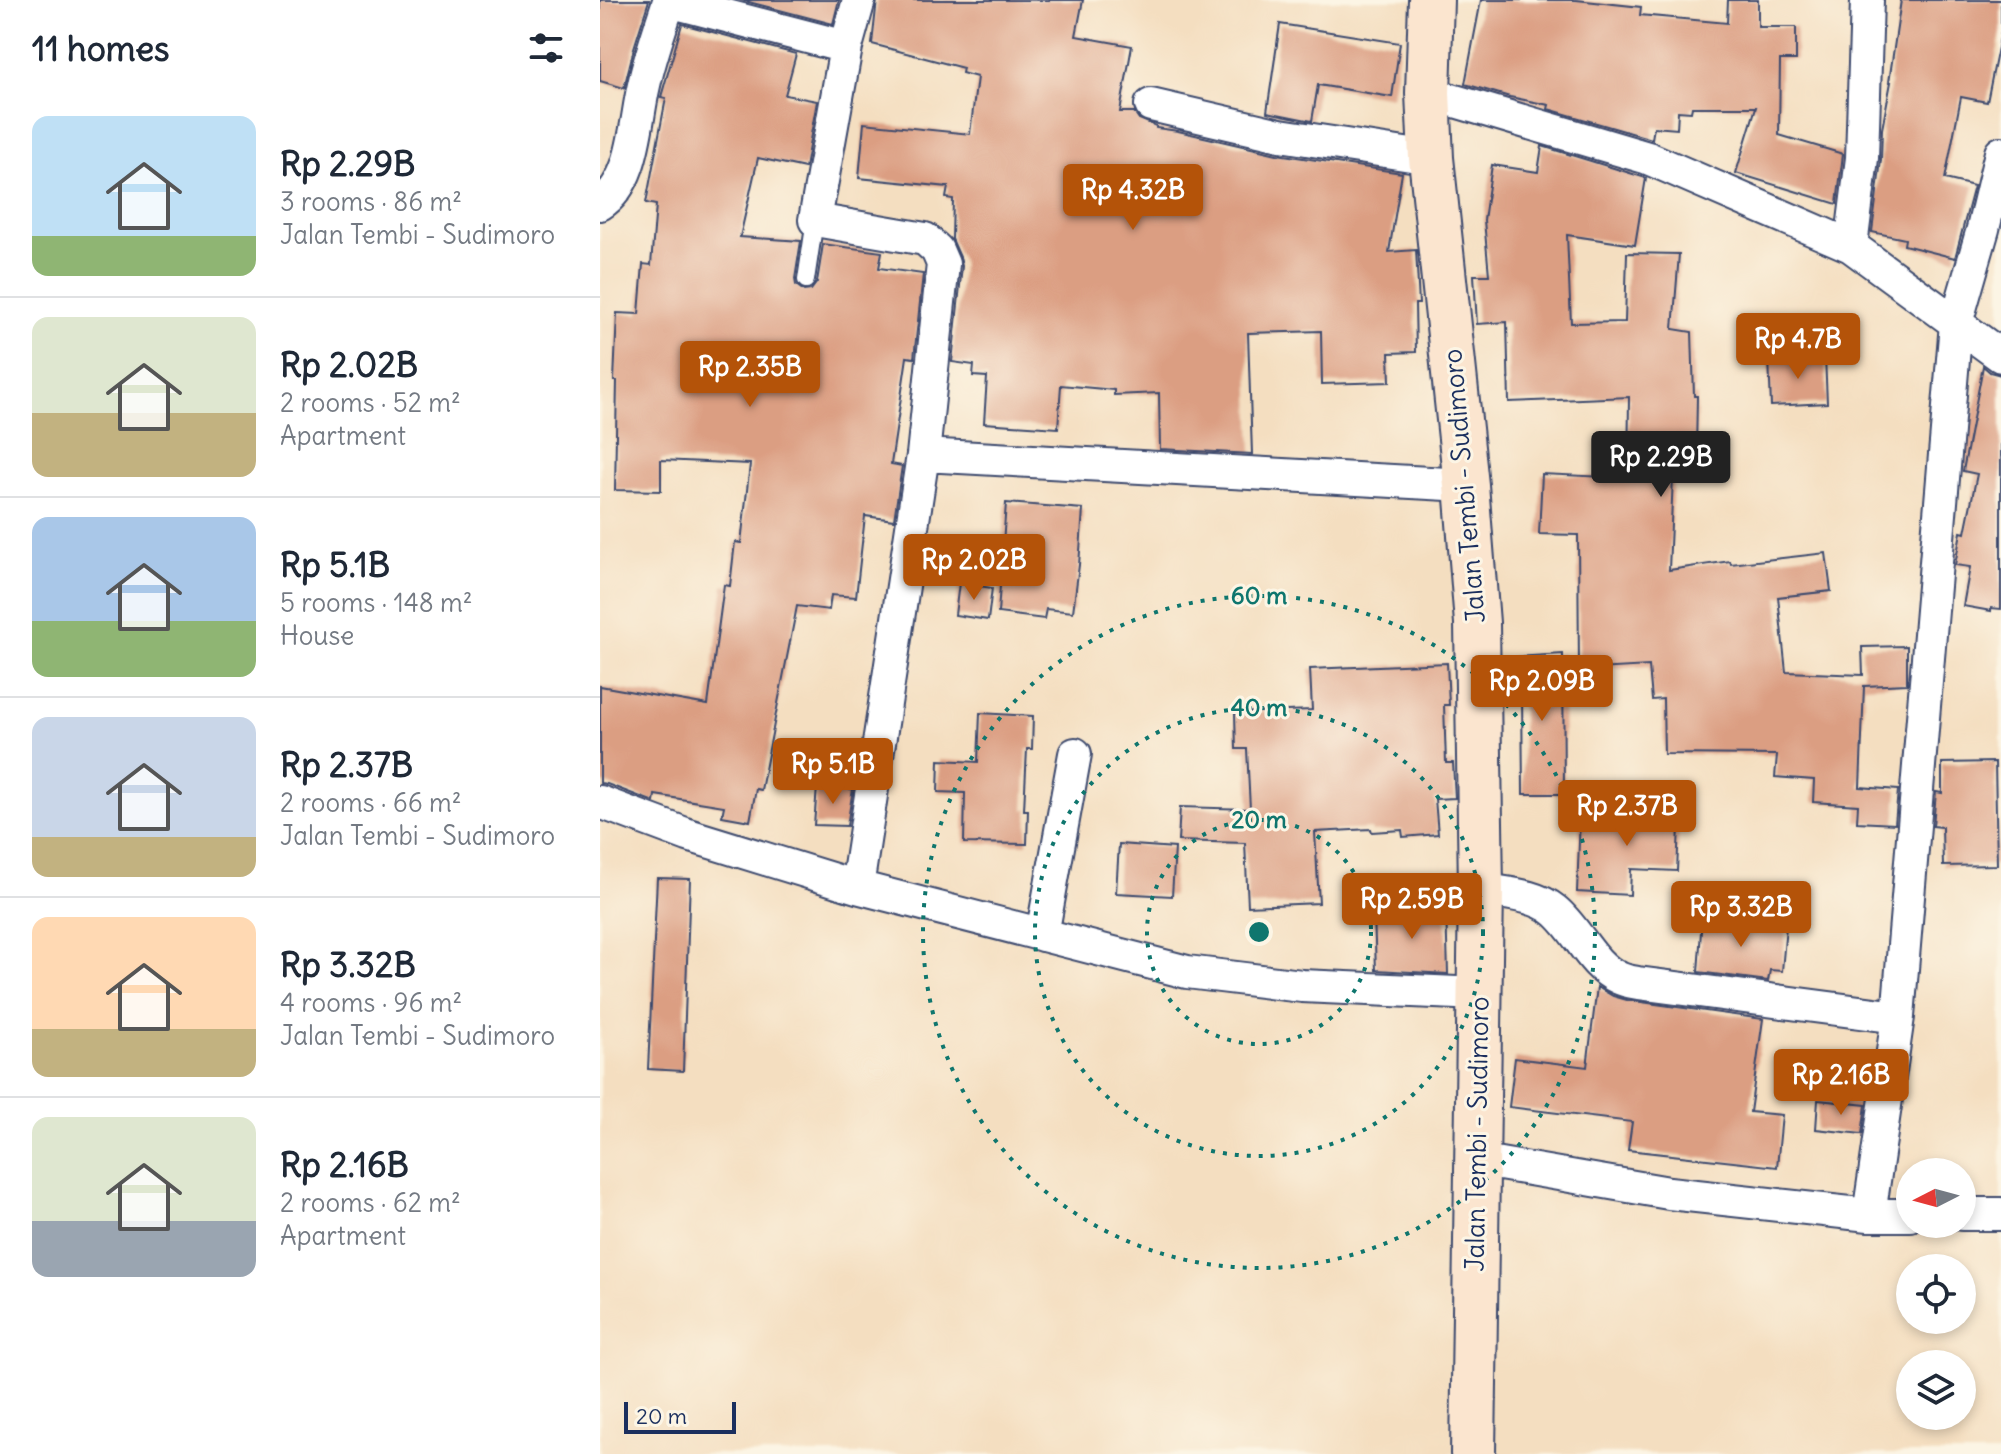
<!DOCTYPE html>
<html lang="en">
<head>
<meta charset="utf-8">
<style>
  body { margin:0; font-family:Delius,sans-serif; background:#f6f6f7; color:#1f2937; height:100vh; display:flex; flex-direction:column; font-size:30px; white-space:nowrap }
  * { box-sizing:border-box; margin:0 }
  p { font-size:26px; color:#747a83 }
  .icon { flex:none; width:44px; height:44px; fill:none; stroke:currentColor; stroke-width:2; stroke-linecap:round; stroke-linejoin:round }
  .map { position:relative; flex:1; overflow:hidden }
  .panel { display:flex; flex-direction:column; background:#fff; width:600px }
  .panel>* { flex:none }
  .needle { width:52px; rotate:264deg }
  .tools { position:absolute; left:1296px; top:1158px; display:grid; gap:16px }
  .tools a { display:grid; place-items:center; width:80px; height:80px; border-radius:50%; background:#fff; box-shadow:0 4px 12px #0003; font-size:40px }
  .scale { position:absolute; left:24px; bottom:20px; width:112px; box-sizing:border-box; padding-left:8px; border:4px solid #1b2f5e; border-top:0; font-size:22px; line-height:28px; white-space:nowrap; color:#1b2f5e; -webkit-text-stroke:6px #fcf5e5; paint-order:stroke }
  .price { position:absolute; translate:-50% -68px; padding:0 18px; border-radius:8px; background:#b45309; color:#fff; font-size:26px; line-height:52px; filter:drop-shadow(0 2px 4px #0008) }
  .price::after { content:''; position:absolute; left:50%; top:48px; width:24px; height:18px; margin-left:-12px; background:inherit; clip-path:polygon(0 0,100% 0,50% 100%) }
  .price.active { background:#222; color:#fff }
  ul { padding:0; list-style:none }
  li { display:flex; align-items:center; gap:24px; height:200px; padding:0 32px }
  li+li { border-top:2px solid #e0e1e3 }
  li span { display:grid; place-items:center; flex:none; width:224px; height:160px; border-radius:16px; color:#555 }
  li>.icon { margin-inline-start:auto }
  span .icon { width:96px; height:96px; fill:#fffc; stroke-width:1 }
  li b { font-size:34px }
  h2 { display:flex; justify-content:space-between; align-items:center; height:96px; padding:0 32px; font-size:34px }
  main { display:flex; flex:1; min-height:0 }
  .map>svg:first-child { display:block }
</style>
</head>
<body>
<main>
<section class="panel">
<h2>11 homes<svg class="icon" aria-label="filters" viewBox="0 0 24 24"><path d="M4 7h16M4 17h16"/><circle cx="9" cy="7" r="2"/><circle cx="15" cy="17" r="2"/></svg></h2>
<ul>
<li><span style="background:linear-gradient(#bfe0f5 75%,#8fb573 0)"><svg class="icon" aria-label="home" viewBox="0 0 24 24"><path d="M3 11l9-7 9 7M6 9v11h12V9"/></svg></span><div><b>Rp 2.29B</b><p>3 rooms · 86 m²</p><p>Jalan Tembi - Sudimoro</p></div></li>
<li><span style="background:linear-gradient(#dfe7d0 60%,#c2b280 0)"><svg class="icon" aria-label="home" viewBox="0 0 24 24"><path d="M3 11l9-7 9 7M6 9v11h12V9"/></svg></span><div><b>Rp 2.02B</b><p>2 rooms · 52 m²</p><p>Apartment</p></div></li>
<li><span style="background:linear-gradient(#a9c7e8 65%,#8fb573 0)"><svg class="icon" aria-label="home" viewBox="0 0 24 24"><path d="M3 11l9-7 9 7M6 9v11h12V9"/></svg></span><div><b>Rp 5.1B</b><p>5 rooms · 148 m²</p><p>House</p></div></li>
<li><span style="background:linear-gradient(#c9d6e8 75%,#c2b280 0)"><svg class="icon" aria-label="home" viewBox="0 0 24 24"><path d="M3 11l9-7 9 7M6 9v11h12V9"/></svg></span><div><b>Rp 2.37B</b><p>2 rooms · 66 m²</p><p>Jalan Tembi - Sudimoro</p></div></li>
<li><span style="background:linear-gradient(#ffd9b3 70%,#c2b280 0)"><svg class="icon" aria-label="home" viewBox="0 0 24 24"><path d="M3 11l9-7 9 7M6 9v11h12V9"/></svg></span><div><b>Rp 3.32B</b><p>4 rooms · 96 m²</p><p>Jalan Tembi - Sudimoro</p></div></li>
<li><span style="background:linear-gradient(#dfe7d0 65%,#9aa5b1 0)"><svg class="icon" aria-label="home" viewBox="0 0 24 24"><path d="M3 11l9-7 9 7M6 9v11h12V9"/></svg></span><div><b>Rp 2.16B</b><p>2 rooms · 62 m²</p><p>Apartment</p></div></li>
</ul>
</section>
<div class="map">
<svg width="1401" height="1454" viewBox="0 0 1401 1454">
  <rect width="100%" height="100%" fill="#fcf5e5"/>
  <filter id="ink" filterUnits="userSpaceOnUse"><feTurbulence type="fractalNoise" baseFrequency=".0125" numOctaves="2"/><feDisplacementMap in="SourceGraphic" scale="16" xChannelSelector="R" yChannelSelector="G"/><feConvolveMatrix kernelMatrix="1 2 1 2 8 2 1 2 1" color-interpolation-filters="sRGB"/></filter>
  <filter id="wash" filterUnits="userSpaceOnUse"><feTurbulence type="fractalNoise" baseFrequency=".006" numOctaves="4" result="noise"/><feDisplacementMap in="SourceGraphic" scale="32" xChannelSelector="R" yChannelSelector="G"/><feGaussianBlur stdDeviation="1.8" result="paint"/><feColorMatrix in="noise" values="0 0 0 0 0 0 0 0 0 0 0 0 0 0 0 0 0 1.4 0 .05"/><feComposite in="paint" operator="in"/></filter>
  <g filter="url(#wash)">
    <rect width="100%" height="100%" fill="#f4dec0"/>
    <g id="blocks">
      <path fill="#db9e82" d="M0,0H49L34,48L24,88L0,81Z
        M141,0H239L233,24Z
        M277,0H483L476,36L532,46L520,112H534L539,119L556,126V128L578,131L677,154L802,173L789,252L816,250L819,304H815L816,352L789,353L790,382L722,384L721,331L648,333L652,454L560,449L559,393L514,395V390L461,385L458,428L384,423L387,377L373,376L374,365L352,362L362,266L360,257L352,239L353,199L346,198L348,187L259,178L264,123L370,134L377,77L362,73L363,68L272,44Z
        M881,0H976L1041,7L1040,15L1127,23L1128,0H1158V27H1196V60H1180L1179,135L1243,154L1237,204L1136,173L1156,107H1092L1091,112L1078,111L1077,129L1054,127L1052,139L948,109L949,105L910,97L865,84Z
        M1301,0H1401V33L1387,102L1361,97L1345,179L1374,186L1355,258L1304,245L1305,239L1272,232L1281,160L1282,129L1291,82H1289Z
        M82,24L196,54L185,95L217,101L205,168L158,158L140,237L201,241L195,279L196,285L204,291L211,290L217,282L223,244L282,252L279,268L323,274L314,358L307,357L291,464L302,466L294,520L265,516L256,597L231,595L229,610L197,606L161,790L156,789L150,821L122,816L124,806L55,795L54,802L7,784L0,783V686L108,705L124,585L130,586L135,542L141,543L150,464L61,460V491L15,490L17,381H14L17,313L39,314L43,264L51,265L56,205L46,203L66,98L61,97Z
        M680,24L800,43L792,97L718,85L712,121L667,112Z
        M942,146L1046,178L1035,245L967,235L971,323L1025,322L1027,253L1079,254L1073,329L1092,332L1094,396H1097L1096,453H1074L1069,570L1130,561L1131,564L1226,553L1231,591L1178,597L1186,672L1263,675L1262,647L1307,646V684L1264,686L1260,787L1298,790L1295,824L1257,822L1258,805L1213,802L1214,780L1175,777L1177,755L1064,754L1063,699L1052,700L1049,666L979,670L978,535L939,534L942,474L1028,478L1029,397L909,402L907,322L877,324L874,275H889L884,220L892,165L938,172Z
        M1225,356L1227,403L1171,406L1169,358Z
        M1383,366L1390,372L1401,375V609L1391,608V611L1363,606L1370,567L1355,565L1361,532L1365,533L1377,474L1363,471Z
        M406,503L483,509L479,565L473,612L446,609L444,619L398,613Z
        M359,583L392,588L388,620L355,615Z
        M963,654L964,794H923L922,691L919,692L916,657Z
        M847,663L849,705H844L846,763H853L855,798L835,799L838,834L803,837L802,830L772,832L771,829L715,832L719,903L648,906L645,843L578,841L580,807L650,809L647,749H636L635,713L712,710L710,669Z
        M380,713L433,716L432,749H427L424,810H428L427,844L364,843L365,793L338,792L339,760L378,762Z
        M1395,762L1397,865L1343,866L1342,827L1333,826L1336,792L1342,793V763Z
        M217,787L253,789L247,826L214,825Z
        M1037,803L1080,804L1077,871L1031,869L1030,895L977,892L980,817L1036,820Z
        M519,844L575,848L572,896L516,893Z
        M57,878L90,879L83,1071L48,1069Z
        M846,908L848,974L776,970L774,914L789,913V910Z
        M1102,918L1186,926L1182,971L1170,970L1168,981L1098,972Z
        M997,987L1013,996L1027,1000L1163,1019L1150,1112L1182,1115L1177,1167L1028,1150L1032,1122L909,1107L915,1058L987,1067Z
        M1218,1100L1266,1105L1262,1134L1216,1129Z"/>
    </g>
  </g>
  <g filter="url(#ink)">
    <use href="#blocks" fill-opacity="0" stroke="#3c496d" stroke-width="2"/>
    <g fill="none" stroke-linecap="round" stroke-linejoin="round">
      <g stroke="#3c496d" stroke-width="20">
        <path id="lane" d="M206,280L215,220"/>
      </g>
      <g stroke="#3c496d" stroke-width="36">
        <path id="street" d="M828,93L1048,158L1251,246L1401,356
          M551,105L680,135L831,158
          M0,204C35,182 35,122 44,85C50,57 60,29 69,1L246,47
          M1251,246L1262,158L1267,0
          M323,455L866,485
          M0,802L88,835L257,887L587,972L702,986L879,994
          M257,887L323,455L343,264L337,250L325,239L215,220L246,47L259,0
          M881,889C905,894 934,894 954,910C978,929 990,965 1019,978C1025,981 1032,982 1038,983L1298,1017
          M442,935L475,754
          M877,1160L1069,1193L1269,1215H1310
          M1362,1214H1401
          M1269,1215L1298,1017L1356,323L1383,229L1401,153"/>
      </g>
      <g stroke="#3c496d" stroke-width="48">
        <path id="secondary" d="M831,0L828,93L831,158L866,485L877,623L881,889L873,1454"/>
      </g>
      <use href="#lane" stroke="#fff" stroke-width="16"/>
      <use href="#street" stroke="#fff" stroke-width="32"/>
      <use href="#secondary" stroke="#fbe5cf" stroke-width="44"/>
    </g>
  </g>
  <g fill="none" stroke="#0f766e" stroke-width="4" stroke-dasharray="4 8">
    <circle cx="659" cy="932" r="112"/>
    <circle cx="659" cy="932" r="224"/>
    <circle cx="659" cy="932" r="336"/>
  </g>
  <g text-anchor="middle" stroke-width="6" stroke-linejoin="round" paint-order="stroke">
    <g font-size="26" fill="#1b2f5e" stroke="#fcf5e5">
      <text transform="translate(864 486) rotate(-95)" y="9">Jalan Tembi - Sudimoro</text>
      <text transform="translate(877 1134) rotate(-89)" y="9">Jalan Tembi - Sudimoro</text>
    </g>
  </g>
  <circle cx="659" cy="932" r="12" fill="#0f766e" stroke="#fcf5e5" stroke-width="4"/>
  <g font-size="24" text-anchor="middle" font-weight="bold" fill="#0f766e" stroke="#fcf5e5" stroke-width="6" stroke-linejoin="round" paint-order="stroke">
    <text x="659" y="604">60 m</text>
    <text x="659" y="716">40 m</text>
    <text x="659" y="828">20 m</text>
  </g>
</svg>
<div class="tools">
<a><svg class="needle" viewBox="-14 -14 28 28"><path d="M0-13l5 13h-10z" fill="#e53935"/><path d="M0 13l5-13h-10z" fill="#747a83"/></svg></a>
<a><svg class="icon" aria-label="locate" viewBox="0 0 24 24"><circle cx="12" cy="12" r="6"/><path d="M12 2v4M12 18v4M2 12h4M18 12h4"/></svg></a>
<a><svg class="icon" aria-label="layers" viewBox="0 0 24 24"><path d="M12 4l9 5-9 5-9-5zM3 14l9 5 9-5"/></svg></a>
</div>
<div class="scale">20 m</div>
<b class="price" style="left:533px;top:232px">Rp 4.32B</b>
<b class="price" style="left:1198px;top:381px">Rp 4.7B</b>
<b class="price" style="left:150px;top:409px">Rp 2.35B</b>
<b class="price active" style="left:1061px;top:499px">Rp 2.29B</b>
<b class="price" style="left:374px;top:602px">Rp 2.02B</b>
<b class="price" style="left:942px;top:723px">Rp 2.09B</b>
<b class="price" style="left:233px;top:806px">Rp 5.1B</b>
<b class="price" style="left:1027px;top:848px">Rp 2.37B</b>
<b class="price" style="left:812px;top:941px">Rp 2.59B</b>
<b class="price" style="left:1141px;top:949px">Rp 3.32B</b>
<b class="price" style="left:1241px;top:1117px">Rp 2.16B</b>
</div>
</main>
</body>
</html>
